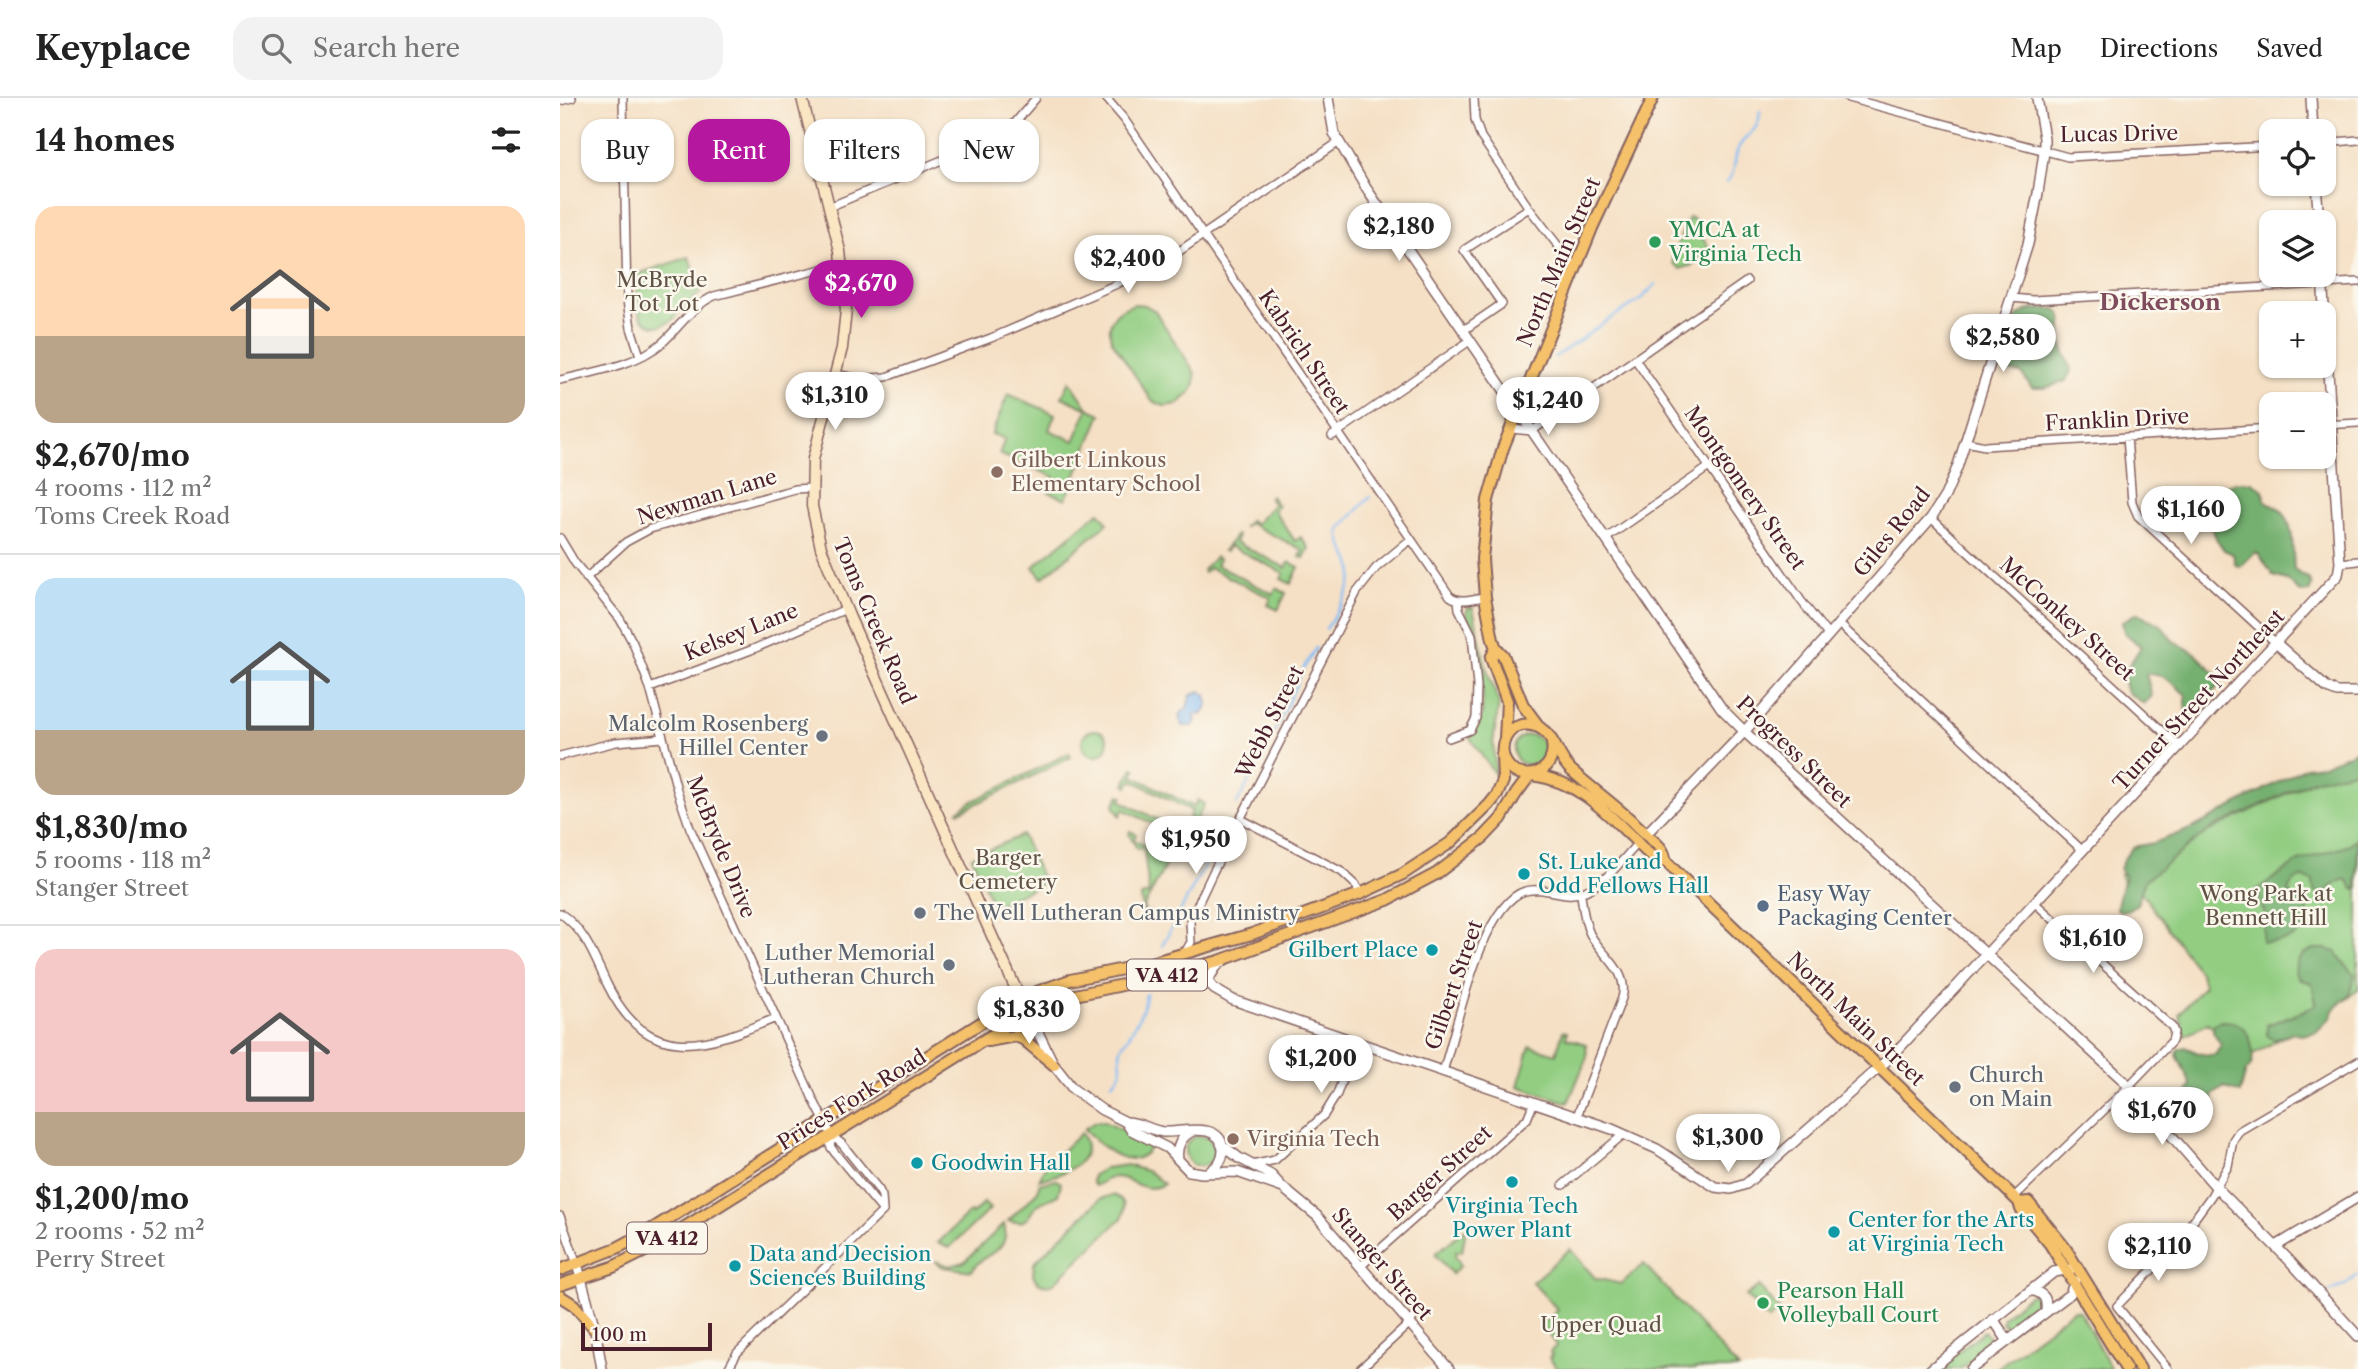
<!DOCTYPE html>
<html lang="en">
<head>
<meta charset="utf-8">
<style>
  body { margin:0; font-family:"Libre Caslon Text",serif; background:#f2f2f2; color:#222; height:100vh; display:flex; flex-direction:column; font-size:26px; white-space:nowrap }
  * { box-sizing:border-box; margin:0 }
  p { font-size:23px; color:#767676 }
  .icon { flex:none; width:38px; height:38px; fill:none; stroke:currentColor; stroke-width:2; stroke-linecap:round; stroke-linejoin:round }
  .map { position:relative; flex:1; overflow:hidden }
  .drawer { display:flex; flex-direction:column; background:#fff; width:560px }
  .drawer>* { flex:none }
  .guide { position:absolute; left:21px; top:21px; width:665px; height:63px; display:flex; gap:14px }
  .tools { position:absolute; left:1699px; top:21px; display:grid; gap:14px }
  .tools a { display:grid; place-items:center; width:77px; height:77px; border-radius:14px; background:#fff; box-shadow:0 2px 5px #0004; font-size:35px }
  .scale { position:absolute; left:21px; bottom:18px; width:131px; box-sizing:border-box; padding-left:7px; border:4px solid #4a1f2b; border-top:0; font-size:19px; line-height:24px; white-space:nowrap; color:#4a1f2b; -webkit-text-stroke:5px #fbf7ec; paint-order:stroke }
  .price { position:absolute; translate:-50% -60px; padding:0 16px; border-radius:24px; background:#fff; color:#222; font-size:23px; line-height:46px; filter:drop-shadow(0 2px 4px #0008) }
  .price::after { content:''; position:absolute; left:50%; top:42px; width:21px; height:16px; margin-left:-10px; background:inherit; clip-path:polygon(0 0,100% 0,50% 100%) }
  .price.on { background:#b5179e; color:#fff }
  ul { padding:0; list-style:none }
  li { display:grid; align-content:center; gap:14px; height:371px; padding:0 35px }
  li+li { border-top:2px solid #e0e0e0 }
  li span { display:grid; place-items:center; height:217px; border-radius:21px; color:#555 }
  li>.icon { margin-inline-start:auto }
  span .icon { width:126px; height:126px; fill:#fffc; stroke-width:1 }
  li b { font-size:30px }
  h2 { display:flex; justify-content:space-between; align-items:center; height:84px; padding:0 35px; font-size:30px }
  .pill { padding:0 24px; border-radius:21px; background:#fff; box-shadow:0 2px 5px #0004; font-size:24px; line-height:63px }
  .pill.on { background:#b5179e; color:#fff }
  header { display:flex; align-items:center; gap:42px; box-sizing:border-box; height:98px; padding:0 35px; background:#fff; border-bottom:2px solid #e0e0e0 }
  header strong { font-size:33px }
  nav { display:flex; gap:38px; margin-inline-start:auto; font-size:24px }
  .search { width:490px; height:63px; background:#f2f2f2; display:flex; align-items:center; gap:18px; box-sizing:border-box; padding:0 24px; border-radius:21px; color:#767676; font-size:26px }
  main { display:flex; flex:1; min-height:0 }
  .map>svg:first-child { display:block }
</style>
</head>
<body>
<header>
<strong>Keyplace</strong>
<div class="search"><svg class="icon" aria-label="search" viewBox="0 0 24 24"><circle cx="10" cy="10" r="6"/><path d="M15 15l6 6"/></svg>Search here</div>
<nav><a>Map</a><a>Directions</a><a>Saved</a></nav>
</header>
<main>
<section class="drawer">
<h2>14 homes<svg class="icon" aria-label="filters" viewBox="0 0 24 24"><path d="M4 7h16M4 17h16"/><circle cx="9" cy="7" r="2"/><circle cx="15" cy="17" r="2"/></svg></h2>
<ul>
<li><span style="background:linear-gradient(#ffd9b3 60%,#b9a48a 0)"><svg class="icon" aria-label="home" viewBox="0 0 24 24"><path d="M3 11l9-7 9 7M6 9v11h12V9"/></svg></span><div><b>$2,670/mo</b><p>4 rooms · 112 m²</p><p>Toms Creek Road</p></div></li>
<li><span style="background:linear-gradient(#bfe0f5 70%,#b9a48a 0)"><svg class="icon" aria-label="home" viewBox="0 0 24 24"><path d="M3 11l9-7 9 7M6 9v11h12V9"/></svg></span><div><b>$1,830/mo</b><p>5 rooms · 118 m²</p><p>Stanger Street</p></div></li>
<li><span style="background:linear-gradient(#f6c9c9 75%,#b9a48a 0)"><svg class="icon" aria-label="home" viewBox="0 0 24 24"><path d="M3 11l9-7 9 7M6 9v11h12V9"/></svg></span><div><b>$1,200/mo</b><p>2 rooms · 52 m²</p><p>Perry Street</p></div></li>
</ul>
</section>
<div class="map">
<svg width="1798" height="1271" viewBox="0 0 1798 1271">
  <rect width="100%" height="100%" fill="#fbf7ec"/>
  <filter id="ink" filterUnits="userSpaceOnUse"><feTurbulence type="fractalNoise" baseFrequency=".0143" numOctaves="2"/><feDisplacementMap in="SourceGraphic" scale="14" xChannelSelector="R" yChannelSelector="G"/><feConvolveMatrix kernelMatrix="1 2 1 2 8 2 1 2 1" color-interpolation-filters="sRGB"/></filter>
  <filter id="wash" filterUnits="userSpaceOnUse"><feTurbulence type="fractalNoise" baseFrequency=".00686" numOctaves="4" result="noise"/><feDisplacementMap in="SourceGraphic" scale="28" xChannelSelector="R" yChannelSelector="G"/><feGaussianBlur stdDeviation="1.57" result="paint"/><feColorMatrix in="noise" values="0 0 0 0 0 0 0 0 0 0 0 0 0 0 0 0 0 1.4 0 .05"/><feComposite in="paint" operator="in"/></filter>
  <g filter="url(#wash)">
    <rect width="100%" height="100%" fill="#f5e0c5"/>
    <path fill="#92cd82" stroke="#6e7656" stroke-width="2" d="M1129,119L1139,124L1143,141L1149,150L1133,167L1120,171L1113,165V157Z
      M129,159L141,195C128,203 123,211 112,222C108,225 103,228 97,228C71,226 78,193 78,176Z
      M575,206L585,207L595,213L635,275V285L632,293L618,306L604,308L592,303L551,241C546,222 557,211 575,206Z
      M510,283L528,310L541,316L506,401L489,394L495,379L439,356L445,341L432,336L448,296L495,316L489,332L514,343L528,311L502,299Z
      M711,398L718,408L714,412L735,443L741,439L749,450L744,460L740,459L743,452L689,425L683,430L690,422L695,426L714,406L709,400Z
      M539,414L548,425L482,480L473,469Z
      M676,437L678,438L675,444L726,470L729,464L739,469L731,486L721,481L724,475L670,448L666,453H663Z
      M655,459L659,461L656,467L713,496L716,490L726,495L718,512L708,507L711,500L650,470L644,475L643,472Z
      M908,509L913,510L926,570L939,605L933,645L936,678L910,640L922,617L923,600L917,535L906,516Z
      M522 645a13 13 0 1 1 26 0a13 13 0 1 1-26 0Z
      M954 652a15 15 0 1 1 30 0a15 15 0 1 1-30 0Z
      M509,655L511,659L400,714L398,713L411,704Z
      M1798,661V892L1776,908L1685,961L1648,925L1625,938L1619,916L1644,888L1641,876L1581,794L1571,804L1560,776Z
      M573,670L576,671L573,678L634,709L637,702L644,706L636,723L629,719L632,713L572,682L568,688L565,686Z
      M560,697L563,698L561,703L617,732L620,726L631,731L623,748L612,743L615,737L563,711L560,718L554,707Z
      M570,733L576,736L574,742L604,758L608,752L618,758L613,766L607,764L583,811L590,815L586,821L583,819L581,798L589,796L584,750L577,751L569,736Z
      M462,737L484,785L433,808L412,759Z
      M1003,933L1007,934L1006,940L1026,946L1027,959L1008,1005L958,988L970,948L996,956Z
      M535,1024H544L593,1045C575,1080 541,1049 524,1031Z
      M521,1035C540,1065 500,1077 479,1082L484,1070Z
      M625 1053a15 15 0 1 1 30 0a15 15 0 1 1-30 0Z
      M567,1067L589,1074L604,1086C583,1097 575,1081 556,1079C548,1079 541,1085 535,1088L532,1084L533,1077L545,1070Z
      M496,1082L501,1085L498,1097C490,1101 484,1103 479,1106C467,1114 472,1128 448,1123L478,1093L479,1086Z
      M552,1097C564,1100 567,1109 562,1120L494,1185C485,1189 477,1186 473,1177L474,1165L540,1101Z
      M424,1105L430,1111L389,1150L378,1145L410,1114L412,1116Z
      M444,1126C452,1156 422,1153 412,1173L383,1169L375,1163L390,1168L404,1164Z
      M906,1130L902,1154L896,1153L895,1158L901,1167L892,1176L875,1156Z
      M1010,1151L1035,1180L1061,1186L1084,1166L1179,1271H998L989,1260L992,1257L990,1254L997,1247L981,1227L998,1212L972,1184Z
      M1199,1188L1220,1213L1208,1222L1186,1198Z
      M1470,1196H1479L1481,1209L1452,1232L1448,1231L1442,1224L1443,1219Z
      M1513,1212L1520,1213L1551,1271H1436Z
      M1424,1233L1433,1245L1400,1271H1376Z"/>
    <path fill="#75b070" stroke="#60684e" stroke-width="2" d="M1496,211C1509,221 1498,231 1501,244C1503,253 1509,262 1511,273L1506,283L1485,290H1472L1461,275L1447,273C1440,260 1448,223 1462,215C1471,210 1485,211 1496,211Z
      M1677,384H1692L1703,392L1705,403C1708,405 1712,406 1715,408C1736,419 1732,452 1734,472L1749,481L1752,487L1749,494L1741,495L1727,482L1713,478L1699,456L1695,454L1680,469L1675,466L1673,456L1664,452L1657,442L1651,427L1642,418L1641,407L1647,391L1663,389Z
      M1577,515L1600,526L1613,543L1635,555L1658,578L1661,585L1638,613L1633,616L1626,612V597C1615,587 1602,573 1586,576L1592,598L1584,606L1567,594L1562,578L1581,549L1564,534L1562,524Z
      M1798,652V672L1753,682L1651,731L1585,782L1577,806L1567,812L1560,813L1557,811C1557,800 1563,789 1565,778L1560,772L1563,762L1573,749L1594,745L1633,730L1746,669L1763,667Z
      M1798,739L1797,791H1793L1789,784L1785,781C1776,783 1769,793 1759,797L1754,793L1753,783C1740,777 1733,780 1728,793L1734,801L1741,802L1747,806C1753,836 1727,846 1702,844L1705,817L1696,792L1739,763L1787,748Z
      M1753,851H1766L1777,854C1780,864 1789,868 1795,877L1789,897L1773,912L1771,919L1756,934L1741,937L1732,935L1714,942L1707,937V927L1748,911L1756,906L1752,885L1741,882L1735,875C1736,862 1741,857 1753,851Z
      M1660,923C1667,923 1675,923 1681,928C1692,937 1698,965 1686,973L1680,995L1664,989L1653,997V1015L1643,1022L1634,1016L1625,1005V998L1631,987L1617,957V952L1625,949C1635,954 1645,959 1656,956L1661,947L1653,933V927Z"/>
    <path fill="#83bcf4" stroke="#666e90" stroke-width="2" d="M640,593L646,597L648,606L643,616L634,617L636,623L633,628H622L619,617L627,610L631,597Z"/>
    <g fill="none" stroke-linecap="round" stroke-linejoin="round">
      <path stroke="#83bcf4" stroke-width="2.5" d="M1166,84C1178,75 1172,59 1180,47C1189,33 1199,34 1200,13
        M995,259L1048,222L1080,202L1096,186
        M766,531C775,517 797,485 792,468C788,454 778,447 780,431L810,399
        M677,706L718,627L743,571L756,550
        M602,848L667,725
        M552,985C568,971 557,966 561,950C563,945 568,941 570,936C577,923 585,911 586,896
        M1769,1194L1785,1187L1798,1177"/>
    </g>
  </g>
  <g filter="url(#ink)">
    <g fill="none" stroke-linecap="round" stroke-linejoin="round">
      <g stroke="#866361" stroke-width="10">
        <path id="minor" d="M63,0L67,202L71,230L80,258
          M546,0L564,21L890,498C900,506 913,500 925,499
          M914,0L915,22L921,39L969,110L1016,171
          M1288,0L1508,59L1712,48
          M0,3L12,0
          M1764,45L1798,42
          M269,109L430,42L454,26L476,0
          M1452,200L1473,202L1798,184
          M904,232L942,206L904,152L969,110
          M1075,261L1242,504L1268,537
          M275,276L300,281L326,279L431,240L557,186L618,154L779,44
          M0,282C33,274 75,268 102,245C119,230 132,208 154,198L282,166
          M1764,327L1798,325
          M951,331L972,333L1187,183
          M772,338L911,242
          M1567,339L1572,404L1578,418L1716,545
          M1406,344L1425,348L1712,330
          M1371,420L1620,649
          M0,440L15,465L60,521L73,545L90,590L117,692L130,730L253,1001L272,1038L282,1046L319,1092L322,1098L323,1113L177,1255L168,1271
          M1045,441L1149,369
          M1780,465L1798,463
          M26,480L66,444L90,431L235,391L251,390
          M1278,525L1523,753
          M90,590L191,552L286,511
          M889,640L910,632L916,620L917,588L912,537L899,511L898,502
          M0,658L56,644L103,640
          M681,721L782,774L796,787L800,796
          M0,815C26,833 34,859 47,886C88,970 145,949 216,920
          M624,856L631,844L630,823L653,774L797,494L816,470L851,441
          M883,973C897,931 921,806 965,793C981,789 993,795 1007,796C1036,799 1060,764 1078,745
          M1017,1018L1062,900C1070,873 1041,857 1030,836C1024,824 1023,810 1021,797
          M272,1038L270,1048L275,1055L323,1113
          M692,1067L715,1062L764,1017L777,996L796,944
          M1003,1087L1064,1036
          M1454,1099L1564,993L1612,943L1614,934L1612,929L1475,805
          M0,1118L17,1166
          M801,1168L967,1021L974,1004
          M800,1271L850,1225L858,1212
          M1608,1271L1557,1208L1614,1149L1651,1098L1668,1068L1673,1042L1679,1033L1798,963"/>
      </g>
      <g stroke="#866361" stroke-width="12">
        <path id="tertiary" d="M768,0L774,35L806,90L1162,611L1188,637L1564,983L1657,1090L1728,1161L1798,1238
          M1751,0L1753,33
          M1756,86L1759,124
          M1716,545L1767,590L1777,594H1798
          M1086,736L1184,634L1371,420L1385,398L1397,370L1468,146L1478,95L1484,54V40L1477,0
          M627,873L644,879L654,891L673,902L1052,1031L1097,1051L1155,1089L1171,1091L1186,1086L1332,958L1778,477L1780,465L1762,177
          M648,882L656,869L664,862
          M469,916L494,967L513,991L542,1012L566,1024L571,1032L607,1050L629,1073L642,1075L677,1074L723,1090
          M566,1024C580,1024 590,1032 603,1034C621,1035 661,1022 663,1052C663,1062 657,1069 649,1074
          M661,1046L679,1060L711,1077L723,1090L757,1118L889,1271
          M618,1061C616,1049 621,1038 633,1033
          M1716,1148L1798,1099
          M17,1166L35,1231L42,1271
          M1471,1192C1485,1196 1487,1200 1486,1214
          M1433,1221L1448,1243
          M1371,1271L1494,1174L1511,1171
          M1411,1271L1510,1196L1515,1183"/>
      </g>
      <g stroke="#866361" stroke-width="13">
        <path id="secondary" d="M242,0L280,153L286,212L282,250L253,361L252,408L261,450L289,518L454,887L469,916"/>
      </g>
      <g stroke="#866361" stroke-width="14">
        <path id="primary" d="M936,550L931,560L947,603L945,640
          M980,630L963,607L943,557L936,550L933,542L925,499L922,461L928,402L943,350L1032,130L1093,0
          M992,645C996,668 977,682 955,674C930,657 946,619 975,628C994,633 997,660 1011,672C1037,695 1064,714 1089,739C1093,743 1101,748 1103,754C1105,757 1105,761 1106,764
          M973,677C1018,684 1041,709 1072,739C1083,750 1091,761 1106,764L1459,1104L1461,1111L1490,1146L1566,1271
          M428,943L455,938L463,941L494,967
          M1460,1105L1468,1104L1505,1150L1580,1271
          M0,1172L57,1150L89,1133L446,909L479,893L510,882L587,866L692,836L800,796L843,776L890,745L929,707L937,697L943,683L942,656
          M0,1187L53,1169L93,1149L456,922L486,907L515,897L581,883L659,863L827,802L876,776L924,739L941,721L956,696L970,677
          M0,1198L14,1207L35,1231"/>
      </g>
      <use href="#minor" stroke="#fff" stroke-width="7"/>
      <use href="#tertiary" stroke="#fff" stroke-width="9"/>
      <use href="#secondary" stroke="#fbe6c4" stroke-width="10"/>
      <use href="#primary" stroke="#f5c16b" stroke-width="10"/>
    </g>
  </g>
  <g fill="#2e9e5b" stroke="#fbf7ec" stroke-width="2.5">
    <circle cx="1095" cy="144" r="7"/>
    <circle cx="1203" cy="1205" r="7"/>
  </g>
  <g fill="#8d6e63" stroke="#fbf7ec" stroke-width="2.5">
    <circle cx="437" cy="374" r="7"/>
    <circle cx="673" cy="1041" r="7"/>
  </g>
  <g fill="#6b7280" stroke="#fbf7ec" stroke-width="2.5">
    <circle cx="262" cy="638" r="7"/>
    <circle cx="360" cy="815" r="7"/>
    <circle cx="389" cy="867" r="7"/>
    <circle cx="1395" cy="989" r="7"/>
  </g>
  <g fill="#0f9aa8" stroke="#fbf7ec" stroke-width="2.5">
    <circle cx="964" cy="776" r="7"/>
    <circle cx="872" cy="852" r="7"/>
    <circle cx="357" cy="1065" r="7"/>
    <circle cx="952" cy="1084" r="7"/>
    <circle cx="1274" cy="1134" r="7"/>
    <circle cx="175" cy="1168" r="7"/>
  </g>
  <circle fill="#5c6f8a" stroke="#fbf7ec" stroke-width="2.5" cx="1203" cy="808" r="7"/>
  <g text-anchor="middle" stroke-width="5" stroke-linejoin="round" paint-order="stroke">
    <g fill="#fbf7ec" stroke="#7f6065" stroke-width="2">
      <rect x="567" y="861.5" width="80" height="31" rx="5"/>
      <rect x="67" y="1124.5" width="80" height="31" rx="5"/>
    </g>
    <g font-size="19" font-weight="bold" fill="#4a1f2b">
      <text x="607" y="884">VA 412</text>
      <text x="107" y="1147">VA 412</text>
    </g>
    <g font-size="21" fill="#4a1f2b" stroke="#fbf7ec">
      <text transform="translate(1559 36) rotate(-1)" y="7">Lucas Drive</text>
      <text transform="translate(999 164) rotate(-67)" y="7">North Main Street</text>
      <text transform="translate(744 254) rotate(56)" y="7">Kabrich Street</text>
      <text transform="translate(1557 322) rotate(-3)" y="7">Franklin Drive</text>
      <text transform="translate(1185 390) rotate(55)" y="7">Montgomery Street</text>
      <text transform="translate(147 399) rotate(-17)" y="7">Newman Lane</text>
      <text transform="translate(1332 434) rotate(-51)" y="7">Giles Road</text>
      <text transform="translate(1507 521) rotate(42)" y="7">McConkey Street</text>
      <text transform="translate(314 523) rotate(67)" y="7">Toms Creek Road</text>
      <text transform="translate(181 534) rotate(-22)" y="7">Kelsey Lane</text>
      <text transform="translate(1639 602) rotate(-47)" y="7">Turner Street Northeast</text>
      <text transform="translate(710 624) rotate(-63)" y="7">Webb Street</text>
      <text transform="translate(1234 654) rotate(44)" y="7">Progress Street</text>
      <text transform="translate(161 749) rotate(68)" y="7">McBryde Drive</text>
      <text transform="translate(894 887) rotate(-71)" y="7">Gilbert Street</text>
      <text transform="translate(1296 921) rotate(44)" y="7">North Main Street</text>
      <text transform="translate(292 1002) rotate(-32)" y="7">Prices Fork Road</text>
      <text transform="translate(880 1075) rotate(-42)" y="7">Barger Street</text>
      <text transform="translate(822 1166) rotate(49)" y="7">Stanger Street</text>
    </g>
    <g font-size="21" fill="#27864d" stroke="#fbf7ec" text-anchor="start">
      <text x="1109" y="139">YMCA at<tspan x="1109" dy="24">Virginia Tech</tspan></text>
      <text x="1217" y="1200">Pearson Hall<tspan x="1217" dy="24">Volleyball Court</tspan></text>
    </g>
    <g font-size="21" fill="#605345" stroke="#fbf7ec">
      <text x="102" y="189">McBryde<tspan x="102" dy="24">Tot Lot</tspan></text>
      <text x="448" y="767">Barger<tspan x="448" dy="24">Cemetery</tspan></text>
      <text x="1706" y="803">Wong Park at<tspan x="1706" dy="24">Bennett Hill</tspan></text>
      <text x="1041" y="1234">Upper Quad</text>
    </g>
    <g font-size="21" fill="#785e54" stroke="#fbf7ec" text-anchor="start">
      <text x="451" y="369">Gilbert Linkous<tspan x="451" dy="24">Elementary School</tspan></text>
      <text x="687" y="1048">Virginia Tech</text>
    </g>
    <g font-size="21" fill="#5b616d" stroke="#fbf7ec" text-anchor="end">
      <text x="248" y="633">Malcolm Rosenberg<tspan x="248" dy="24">Hillel Center</tspan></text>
      <text x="374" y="822" text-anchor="start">The Well Lutheran Campus Ministry</text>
      <text x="375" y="862">Luther Memorial<tspan x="375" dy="24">Lutheran Church</tspan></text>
      <text x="1409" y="984" text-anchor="start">Church<tspan x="1409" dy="24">on Main</tspan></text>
    </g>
    <g font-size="21" fill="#0d838f" stroke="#fbf7ec" text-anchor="start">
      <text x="978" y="771">St. Luke and<tspan x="978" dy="24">Odd Fellows Hall</tspan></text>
      <text x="858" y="859" text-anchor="end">Gilbert Place</text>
      <text x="371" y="1072">Goodwin Hall</text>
      <text x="952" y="1115" text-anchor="middle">Virginia Tech<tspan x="952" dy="24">Power Plant</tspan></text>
      <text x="1288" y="1129">Center for the Arts<tspan x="1288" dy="24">at Virginia Tech</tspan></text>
      <text x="189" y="1163">Data and Decision<tspan x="189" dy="24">Sciences Building</tspan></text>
    </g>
    <g font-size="21" fill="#4e5e75" stroke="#fbf7ec" text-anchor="start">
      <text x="1217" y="803">Easy Way<tspan x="1217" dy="24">Packaging Center</tspan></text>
    </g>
    <g font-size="23" font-weight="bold" fill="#7e4c5d" stroke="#fbf7ec">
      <text x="1600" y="212">Dickerson</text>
    </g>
  </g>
</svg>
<div class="tools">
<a><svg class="icon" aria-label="locate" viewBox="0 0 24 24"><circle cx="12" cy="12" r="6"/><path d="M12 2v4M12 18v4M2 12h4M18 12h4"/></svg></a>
<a><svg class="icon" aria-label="layers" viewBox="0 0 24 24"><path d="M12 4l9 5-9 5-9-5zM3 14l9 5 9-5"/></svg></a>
<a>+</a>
<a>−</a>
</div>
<div class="scale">100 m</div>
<b class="price" style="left:839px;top:165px">$2,180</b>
<b class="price" style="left:568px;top:197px">$2,400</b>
<b class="price on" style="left:301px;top:222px">$2,670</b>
<b class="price" style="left:1443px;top:276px">$2,580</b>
<b class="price" style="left:275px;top:334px">$1,310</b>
<b class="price" style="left:988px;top:339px">$1,240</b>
<b class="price" style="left:1631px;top:448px">$1,160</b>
<b class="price" style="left:636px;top:778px">$1,950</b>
<b class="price" style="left:1533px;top:877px">$1,610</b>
<b class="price" style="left:469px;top:948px">$1,830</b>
<b class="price" style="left:761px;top:997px">$1,200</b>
<b class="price" style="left:1602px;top:1049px">$1,670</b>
<b class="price" style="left:1168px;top:1076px">$1,300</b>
<b class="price" style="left:1598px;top:1185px">$2,110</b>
<div class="guide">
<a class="pill">Buy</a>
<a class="pill on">Rent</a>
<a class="pill">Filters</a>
<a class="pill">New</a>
</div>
</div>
</main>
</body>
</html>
